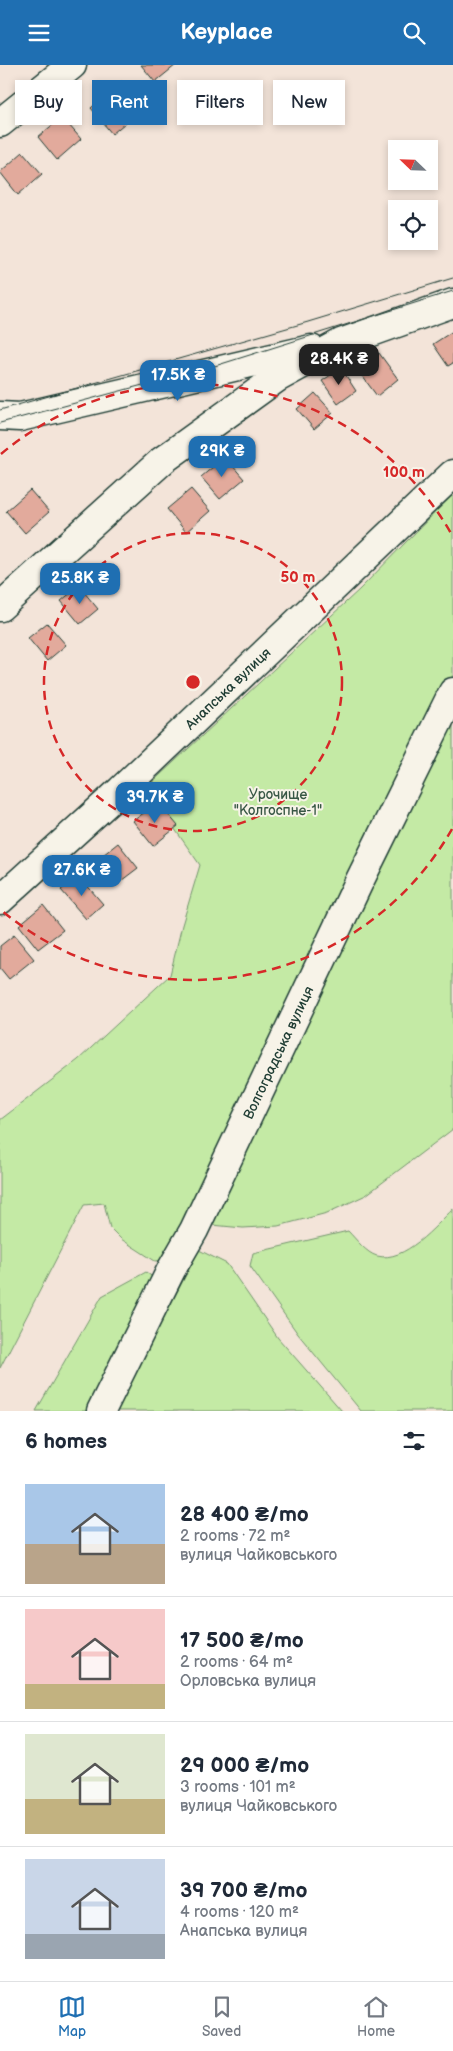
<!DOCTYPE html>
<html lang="en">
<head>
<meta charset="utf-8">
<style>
  body { margin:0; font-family:"Balsamiq Sans",sans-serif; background:#f2f2f3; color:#1f2937; height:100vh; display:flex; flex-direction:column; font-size:19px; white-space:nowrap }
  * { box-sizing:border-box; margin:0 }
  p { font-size:16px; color:#747a83 }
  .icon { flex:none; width:28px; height:28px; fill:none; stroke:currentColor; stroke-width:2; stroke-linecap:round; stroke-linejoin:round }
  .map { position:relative; height:1346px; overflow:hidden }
  .panel { display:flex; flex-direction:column; background:#fff; flex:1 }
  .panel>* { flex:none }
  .banner { position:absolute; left:15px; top:15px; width:424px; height:45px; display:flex; gap:10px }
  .needle { width:32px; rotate:293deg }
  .fabs { position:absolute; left:388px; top:75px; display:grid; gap:10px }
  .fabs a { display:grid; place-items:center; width:50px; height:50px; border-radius:0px; background:#fff; box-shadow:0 2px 8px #0003; font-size:25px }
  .price { position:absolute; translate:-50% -42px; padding:0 11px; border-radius:10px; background:#1f6fb2; color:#fff; font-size:16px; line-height:32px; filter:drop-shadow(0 1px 2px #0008) }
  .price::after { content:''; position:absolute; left:50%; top:30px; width:15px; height:11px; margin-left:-8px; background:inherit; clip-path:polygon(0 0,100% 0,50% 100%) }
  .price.current { background:#222; color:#fff }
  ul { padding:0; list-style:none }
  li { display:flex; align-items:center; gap:15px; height:125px; padding:0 25px }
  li+li { border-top:1px solid #e0e1e3 }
  li span { display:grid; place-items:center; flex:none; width:140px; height:100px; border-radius:0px; color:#555 }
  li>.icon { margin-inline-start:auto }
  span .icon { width:60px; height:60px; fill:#fffc; stroke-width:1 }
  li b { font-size:21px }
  h2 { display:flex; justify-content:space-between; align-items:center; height:60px; padding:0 25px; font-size:21px }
  .chip { padding:0 18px; border-radius:0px; background:#fff; box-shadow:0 2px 8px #0003; font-size:18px; line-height:45px }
  .chip.current { background:#1f6fb2; color:#fff }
  header { display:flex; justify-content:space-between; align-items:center; height:65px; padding:0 25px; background:#1f6fb2; color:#fff; font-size:22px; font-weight:800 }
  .tab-bar { display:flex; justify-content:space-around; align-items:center; height:70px; border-top:1px solid #e0e1e3; background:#fff; font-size:14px; color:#747a83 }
  .tab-bar a { display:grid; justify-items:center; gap:2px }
  .tab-bar .current { color:#1f6fb2 }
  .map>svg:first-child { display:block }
</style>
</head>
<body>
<header><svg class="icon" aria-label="menu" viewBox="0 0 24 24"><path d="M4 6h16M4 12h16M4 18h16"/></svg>Keyplace<svg class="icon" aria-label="search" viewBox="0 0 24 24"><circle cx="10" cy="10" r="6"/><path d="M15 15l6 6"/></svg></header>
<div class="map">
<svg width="453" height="1346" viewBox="0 0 453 1346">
  <rect width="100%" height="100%" fill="#f3e4d9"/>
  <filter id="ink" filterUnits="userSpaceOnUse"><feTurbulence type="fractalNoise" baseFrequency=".02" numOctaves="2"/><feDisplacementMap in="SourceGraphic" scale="10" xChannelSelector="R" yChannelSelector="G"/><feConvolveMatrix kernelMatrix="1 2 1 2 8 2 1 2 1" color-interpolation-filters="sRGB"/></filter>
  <g filter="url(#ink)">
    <path fill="#c4eaa5" stroke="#72946c" d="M453,429V610L166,1195L155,1196L121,1174L110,1163L104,1138L84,1140L0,1303V1055L78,995L170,910L182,860L200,800L146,723L360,524Z
      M453,639V1064L366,1130L327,1148L278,1161L243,1163L212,1160L259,1055Z
      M453,1144V1346H361L298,1269L250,1201L253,1188L348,1166C356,1174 366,1188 377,1191C405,1198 435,1161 453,1144Z
      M199,1185L227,1199L278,1273L342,1346H115Z
      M146,1207L155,1214L94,1346H36L102,1231Z"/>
    <path fill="#e2aa9c" stroke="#1f3d34" d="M141,0H176L155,17Z
      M122,16L144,42L112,69L91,43Z
      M62,52L81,74L57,95L38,72Z
      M23,87L42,109L18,130L0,107Z
      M453,266V298L448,301L433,279Z
      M379,288L398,314L377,331L357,304Z
      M341,303L356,326L338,339L322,316Z
      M315,328L333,348L314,364L297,344Z
      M225,392L244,414L220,434L201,412Z
      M191,424L210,446L186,467L167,444Z
      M30,425L49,447L25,468L6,446Z
      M79,521L98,544L80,559L61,536Z
      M47,558L66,580L47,596L28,573Z
      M158,737L178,761L153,781L133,756Z
      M118,778L138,803L113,822L93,798Z
      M78,810L103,839L86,854L61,825Z
      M43,840L63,865L38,884L19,860Z
      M14,870L34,894L9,914L0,903V881Z"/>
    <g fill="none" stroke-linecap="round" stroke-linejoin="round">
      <g stroke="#1f3d34" stroke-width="31">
        <g id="minor">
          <path d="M0,58L72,0"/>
          <path d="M0,351L20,352L311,284"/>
          <path d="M0,542L163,395L277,313L341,278L453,238"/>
          <path id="s1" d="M0,835L121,725L453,409"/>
          <path id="s2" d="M101,1346L171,1205L194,1165L358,819L453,627"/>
        </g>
      </g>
      <use href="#minor" stroke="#f7f3e8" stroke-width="28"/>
      <path stroke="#1f3d34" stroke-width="1" d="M0,345L308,257L453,213
        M0,358L218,300L453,226"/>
    </g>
  </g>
  <g fill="none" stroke="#d62828" stroke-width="2.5" stroke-dasharray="9 6">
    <circle cx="193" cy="617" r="149"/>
    <path d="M452 764A298 298 0 0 1 1 845M1 389A298 298 0 0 1 452 470"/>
  </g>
  <g text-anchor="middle" stroke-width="4" stroke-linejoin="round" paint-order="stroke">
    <g font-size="14" fill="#1f3d34" stroke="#f7f3e8">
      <text dy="5" stroke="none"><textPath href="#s1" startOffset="311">Анапська вулиця</textPath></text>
      <text dy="5" stroke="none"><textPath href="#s2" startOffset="400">Волгоградська вулиця</textPath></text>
    </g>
    <g font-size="14" fill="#385745" stroke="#f7f3e8">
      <text x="278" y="734">Урочище<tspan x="278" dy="16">"Колгоспне-1"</tspan></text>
    </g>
  </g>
  <circle cx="193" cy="617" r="8" fill="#d62828" stroke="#f7f3e8" stroke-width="2.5"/>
  <g font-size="15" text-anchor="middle" font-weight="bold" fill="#d62828" stroke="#f7f3e8" stroke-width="4" stroke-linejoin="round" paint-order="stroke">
    <text x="404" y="412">100 m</text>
    <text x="298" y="517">50 m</text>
  </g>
</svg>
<div class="fabs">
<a><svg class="needle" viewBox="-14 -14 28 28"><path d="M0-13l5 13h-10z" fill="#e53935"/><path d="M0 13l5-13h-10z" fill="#747a83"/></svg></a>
<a><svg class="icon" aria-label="locate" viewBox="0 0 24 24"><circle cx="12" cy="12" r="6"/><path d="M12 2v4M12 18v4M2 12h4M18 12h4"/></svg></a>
</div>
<b class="price current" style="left:339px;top:321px">28.4K ₴</b>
<b class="price" style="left:178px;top:337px">17.5K ₴</b>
<b class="price" style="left:222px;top:413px">29K ₴</b>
<b class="price" style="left:80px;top:540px">25.8K ₴</b>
<b class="price" style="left:155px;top:759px">39.7K ₴</b>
<b class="price" style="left:82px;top:832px">27.6K ₴</b>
<div class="banner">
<a class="chip">Buy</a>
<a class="chip current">Rent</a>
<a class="chip">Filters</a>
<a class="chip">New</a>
</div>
</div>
<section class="panel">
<h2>6 homes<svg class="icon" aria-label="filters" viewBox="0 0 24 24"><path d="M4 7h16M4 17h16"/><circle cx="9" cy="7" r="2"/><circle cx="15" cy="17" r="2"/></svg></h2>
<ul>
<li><span style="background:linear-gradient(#a9c7e8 60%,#b9a48a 0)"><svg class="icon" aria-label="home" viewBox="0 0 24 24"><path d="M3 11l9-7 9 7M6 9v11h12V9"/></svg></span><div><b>28 400 ₴/mo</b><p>2 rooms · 72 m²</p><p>вулиця Чайковського</p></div></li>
<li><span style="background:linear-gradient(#f6c9c9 75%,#c2b280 0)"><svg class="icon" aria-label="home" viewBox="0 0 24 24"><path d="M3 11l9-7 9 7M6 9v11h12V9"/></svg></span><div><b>17 500 ₴/mo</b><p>2 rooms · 64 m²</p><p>Орловська вулиця</p></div></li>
<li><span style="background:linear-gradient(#dfe7d0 65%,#c2b280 0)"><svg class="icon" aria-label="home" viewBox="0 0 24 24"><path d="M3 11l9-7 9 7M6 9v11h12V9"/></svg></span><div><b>29 000 ₴/mo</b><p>3 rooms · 101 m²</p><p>вулиця Чайковського</p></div></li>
<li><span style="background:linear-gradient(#c9d6e8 75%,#9aa5b1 0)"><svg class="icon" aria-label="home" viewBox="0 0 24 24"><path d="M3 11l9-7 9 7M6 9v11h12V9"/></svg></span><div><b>39 700 ₴/mo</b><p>4 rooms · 120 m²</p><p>Анапська вулиця</p></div></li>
</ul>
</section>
<nav class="tab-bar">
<a class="current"><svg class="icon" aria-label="map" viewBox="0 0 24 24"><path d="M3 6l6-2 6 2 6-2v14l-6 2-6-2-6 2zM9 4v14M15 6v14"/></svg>Map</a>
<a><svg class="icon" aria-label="saved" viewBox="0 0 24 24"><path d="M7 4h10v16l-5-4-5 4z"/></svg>Saved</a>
<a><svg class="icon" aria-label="home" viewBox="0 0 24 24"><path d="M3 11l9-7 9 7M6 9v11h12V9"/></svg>Home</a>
</nav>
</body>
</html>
